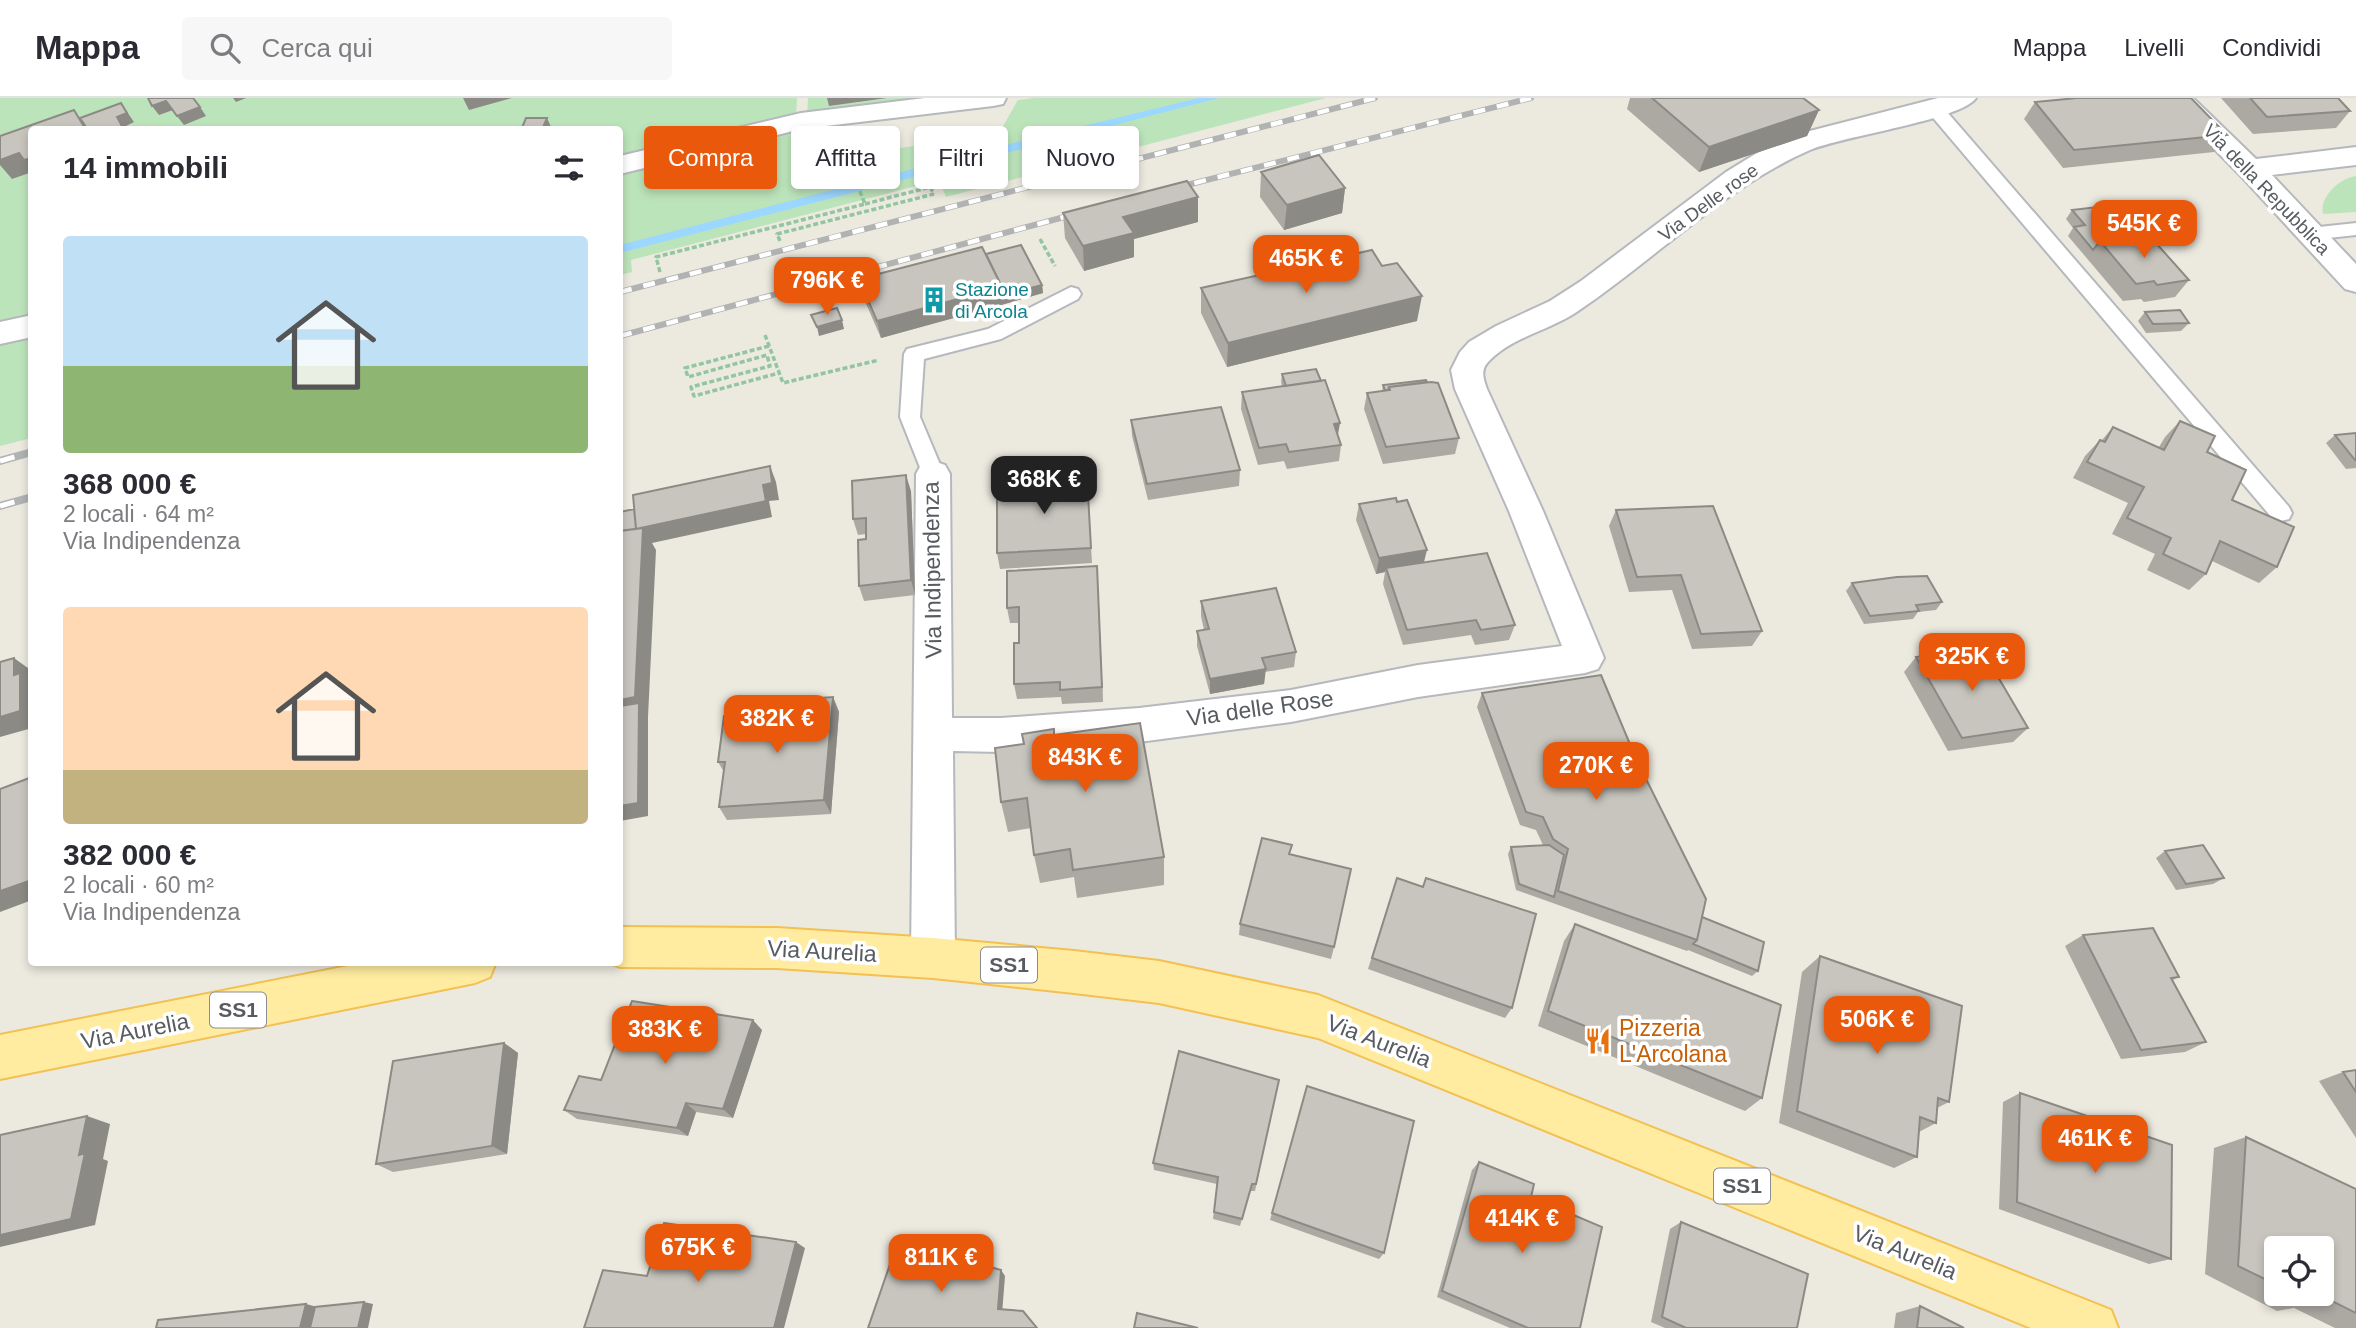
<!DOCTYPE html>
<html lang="it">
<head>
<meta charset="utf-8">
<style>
  body { margin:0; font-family:Helvetica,sans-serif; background:#f7f7f7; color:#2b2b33; height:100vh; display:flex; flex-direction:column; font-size:26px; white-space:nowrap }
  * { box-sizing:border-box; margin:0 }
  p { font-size:23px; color:#7c7c81 }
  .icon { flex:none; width:38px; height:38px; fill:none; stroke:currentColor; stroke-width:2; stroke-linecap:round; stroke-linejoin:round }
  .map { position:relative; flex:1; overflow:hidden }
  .sheet { position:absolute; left:28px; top:28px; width:595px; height:840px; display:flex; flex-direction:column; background:#fff; border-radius:7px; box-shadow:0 4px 10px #0003 }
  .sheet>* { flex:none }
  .top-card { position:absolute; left:644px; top:28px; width:665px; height:63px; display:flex; gap:14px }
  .fabs { position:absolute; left:2264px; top:1138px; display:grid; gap:14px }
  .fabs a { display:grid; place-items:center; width:70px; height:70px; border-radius:7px; background:#fff; box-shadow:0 4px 10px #0003; font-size:35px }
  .price { position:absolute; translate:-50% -60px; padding:0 16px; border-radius:14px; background:#ea580c; color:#fff; font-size:23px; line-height:46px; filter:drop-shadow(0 2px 4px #0008) }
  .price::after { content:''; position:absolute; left:50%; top:42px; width:21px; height:16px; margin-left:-10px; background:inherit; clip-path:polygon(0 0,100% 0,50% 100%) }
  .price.on { background:#222; color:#fff }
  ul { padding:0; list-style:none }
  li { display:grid; align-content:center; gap:14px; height:371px; padding:0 35px }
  li span { display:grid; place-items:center; height:217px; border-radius:7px; color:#555 }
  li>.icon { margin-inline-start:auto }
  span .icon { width:126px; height:126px; fill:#fffc; stroke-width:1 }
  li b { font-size:30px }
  h2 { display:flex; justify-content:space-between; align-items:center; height:84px; padding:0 35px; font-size:30px }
  .pill { padding:0 24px; border-radius:7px; background:#fff; box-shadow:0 4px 10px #0003; font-size:24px; line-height:63px }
  .pill.on { background:#ea580c; color:#fff }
  header { display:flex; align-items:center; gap:42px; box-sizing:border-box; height:98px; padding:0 35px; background:#fff; border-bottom:2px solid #e1e1e2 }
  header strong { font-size:33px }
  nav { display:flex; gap:38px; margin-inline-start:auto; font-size:24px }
  .search { width:490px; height:63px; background:#f7f7f7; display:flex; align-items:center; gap:18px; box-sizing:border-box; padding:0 24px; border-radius:7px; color:#7c7c81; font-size:26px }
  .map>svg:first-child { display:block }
</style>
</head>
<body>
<header>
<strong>Mappa</strong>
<div class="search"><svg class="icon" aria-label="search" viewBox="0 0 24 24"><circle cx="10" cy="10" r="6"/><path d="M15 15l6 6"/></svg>Cerca qui</div>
<nav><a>Mappa</a><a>Livelli</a><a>Condividi</a></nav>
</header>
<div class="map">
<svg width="2356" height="1230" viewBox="0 0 2356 1230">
  <rect width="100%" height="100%" fill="#ece9df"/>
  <path fill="#bce4ba" d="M0,0H797L796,21L620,63V32H32L31,224L0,231Z
    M808,0H968L807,20Z
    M1034,0H1326L946,99L939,82L631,162L632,174L620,177V72L784,33L856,31L874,54L999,35L1018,2Z
    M2356,78V114L2323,116C2319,99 2340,80 2356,78Z
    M31,235V340L0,348V241Z"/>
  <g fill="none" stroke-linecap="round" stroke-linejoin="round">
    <path fill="#9cd7ff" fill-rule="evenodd" d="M1199,0H1219L620,155V147L1021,43Z"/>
    <g stroke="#b5b8bd" stroke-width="4">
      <path id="lane" d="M1935,6L1941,7L2289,409L2292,415L2289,421L2281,423L2273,421L1929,15L1926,11Z
        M2356,125V137L2310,142L2303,140L2301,136L2303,132L2310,130Z
        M1071,189L1078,191L1081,196L1078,201L1001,241L924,261L920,319L944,376L941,382L933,384L925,382L900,319L904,256L907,251L988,231Z"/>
    </g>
    <g stroke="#b5b8bd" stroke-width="4">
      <path id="street" d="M925,0H1006L1003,6L993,8L801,31L620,76V58L801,15Z
        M1938,0H1976C1961,22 1842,38 1810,52C1723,90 1656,161 1578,213C1551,232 1514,238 1490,262C1480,271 1483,280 1487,291L1543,413L1604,560L1598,571L1585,575L1418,599L1291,624L1139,644L1001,654L953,653L955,860L948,874L933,880L918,874L911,860L916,376L921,367L933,363L945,367L950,376L952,620H1001L1139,610L1291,592L1418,567L1562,548L1509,413L1455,291L1451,272L1460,254L1469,244L1496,228L1550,203L1581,183L1726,74L1757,55L1806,34Z
        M2164,0H2193L2256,61L2356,49V67L2272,77L2356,166V194L2345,191L2240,77Z
        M32,217V239L0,246V224Z"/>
    </g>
    <g stroke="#f3c051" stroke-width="4">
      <path id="primary" d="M620,829L777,830L933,840L1074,853L1159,863L1318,897L2111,1212L2118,1230H2031L1318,940L1159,905L1074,895L933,880L777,870L620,869L608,864H620Z
        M368,864H496L490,879L475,885L0,981V937Z"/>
    </g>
    <path stroke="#93c5a0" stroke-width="3.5" stroke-dasharray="5 2.5" stroke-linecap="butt" d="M865,106L930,89L934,96
      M1040,141L1055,168
      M780,143L777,136L934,96
      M660,174L656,159L865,106L844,54
      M765,237L783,285L879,262
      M769,248L685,270L688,279L767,257L770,268L691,289L694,298L779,275"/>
    <use href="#lane" fill="#fff" fill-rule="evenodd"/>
    <use href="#street" fill="#fff" fill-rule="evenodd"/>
    <use href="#primary" fill="#ffeca1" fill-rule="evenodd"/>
    <g stroke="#b1b2b2" stroke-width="6">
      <path id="rail-far1" d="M1171,91L1531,0
        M620,194L1375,0
        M620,238L1083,114"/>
    </g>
    <g stroke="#b1b2b2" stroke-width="8">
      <path id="rail" d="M0,363L32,354
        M0,408L32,399"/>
    </g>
    <use href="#rail-far1" stroke="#fff" stroke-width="4.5" stroke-dasharray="12" stroke-linecap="butt"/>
    <use href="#rail" stroke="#fff" stroke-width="5" stroke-dasharray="15" stroke-linecap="butt"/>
  </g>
  <path fill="#aca9a3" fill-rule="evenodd" d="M1630,0H1803L1819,12L1807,38L1699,74L1627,11Z
    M2221,0H2338L2350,13L2336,30L2253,36Z
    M2035,4L2227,37L2214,54L2063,70L2024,21Z
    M1261,74L1345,90L1342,115L1284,132L1260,99Z
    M1198,99V124L1134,141V159L1084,173L1065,140L1063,115Z
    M2072,112L2130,138L2189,182L2175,199L2144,204L2141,201L2123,203L2068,138L2073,130L2066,121Z
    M986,156L1042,187L1043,195L881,240L863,199L859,181Z
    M1201,190L1417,223L1227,269L1201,215Z
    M2145,214L2189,225L2181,233L2146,235L2138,223Z
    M1282,276L1338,337L1341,347L1339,363L1287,371L1284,363L1258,367L1241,311L1242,294L1282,288L1281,284Z
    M1383,287L1459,340L1455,356L1383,366L1364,311L1367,295L1382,293Z
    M1131,322L1240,372L1239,388L1148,402L1132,338Z
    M2180,323L2207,354L2232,402L2277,469L2259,485L2212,463L2206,476L2189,492L2147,472L2155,456L2112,436L2128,405L2073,380L2085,358L2100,342H2102L2113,329L2159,349L2165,339Z
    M2356,335V370L2346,371L2326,345L2335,337Z
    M911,393L915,497L864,503L859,488L866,436L858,437L853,421Z
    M1088,395L1092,465L1000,471L997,455Z
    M1359,406L1424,464L1515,527L1509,542L1475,547L1471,537L1403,547L1383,486L1385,474L1376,476L1356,422Z
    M1616,412L1762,533L1752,548L1692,551L1672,492L1629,494L1609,428Z
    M1097,468L1103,604L1062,606L1061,599L1017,601L1014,586L1019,545V525H1010L1007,510Z
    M1852,485L1942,504L1936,512L1918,514L1913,521L1864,526L1846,493Z
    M1201,503L1296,554L1294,569L1265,574L1264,586L1210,596L1197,548V533L1204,532L1201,518Z
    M1916,559L2028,630L2013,644L1948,653L1904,574Z
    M1482,595L1702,819L1758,873L1752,878L1688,852L1687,853L1516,792L1508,756L1511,749L1543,747L1536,732L1520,727L1477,609Z
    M833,599L839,614L831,716L727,722L719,709L724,674L718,664L790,614Z
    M1055,637L1164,759V787L1077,800L1074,779L1040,785L1034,757L1031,730L1008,734L1001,704L1024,646Z
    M2165,753L2224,780L2213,786L2176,792L2156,760Z
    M1290,756L1334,849L1331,861L1239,837L1240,826Z
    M1397,780L1423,789L1426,780L1512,910L1505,920L1368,871Z
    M1575,826L1762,1000L1745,1013L1538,928L1564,843Z
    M2083,837L2179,879L2173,882L2206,944L2185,954L2121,961L2065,848Z
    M1820,858L1949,1004L1937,1010L1936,1025L1919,1034L1917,1059L1894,1070L1779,1025L1802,874Z
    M762,932L733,1020L696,1014L688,1038L577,1021L564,1012L601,982Z
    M504,945L518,955L507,1056L393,1074L376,1066Z
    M2356,972V1040L2319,983L2343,974Z
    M1279,982L1255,1093H1250L1240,1128L1213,1121L1217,1086L1154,1072L1153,1065Z
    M1307,988L1384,1155L1379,1161L1270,1122Z
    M2020,995L2171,1161L2149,1166L1999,1111L2003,1004Z
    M2246,1039L2356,1091V1230H2335L2294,1210L2277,1213L2205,1176L2214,1050ZM2277,1150L2322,1195H2277Z
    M1479,1064L1531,1099L1580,1230H1510L1437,1199L1472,1072Z
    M1681,1124L1797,1230H1665L1651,1224L1670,1131Z
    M1920,1208L1964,1230H1894L1896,1215Z"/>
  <path fill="#8c8a85" d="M233,0H246L236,4Z
    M463,0H512L469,12Z
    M827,0H887L829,8Z
    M166,3L173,12L159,17L152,8Z
    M121,5L134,24L124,29L126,32H113Z
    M200,9L206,18L184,27L177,18Z
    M1819,12L1807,38L1699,74L1709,49Z
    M547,20L551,29L550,32H542Z
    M19,55L32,60V74L12,81L0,67V62Z
    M1345,90L1342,115L1284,132L1287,107Z
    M1198,99V124L1134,141V159L1084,173L1083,148L1123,119Z
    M1042,187L1043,195L1005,206L1003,197Z
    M1002,189L1005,206L881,240L877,223Z
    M1422,198L1417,223L1227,269L1228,245Z
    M842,222L844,231L819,238L817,229Z
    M1340,325L1337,342L1334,326Z
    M770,368L776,384L779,402L769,403L772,419L652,445L656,452L648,619V718L620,723V602L636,431L763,387Z
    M906,377L911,393L915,497L911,482Z
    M1427,452L1423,468L1386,470L1385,474L1376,476L1379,460Z
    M1097,468L1098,484L1103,604L1102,589Z
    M14,560L32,573V630L0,639V619L14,577Z
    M1266,571L1264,586L1210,596V581Z
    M833,599L839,614L831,716L824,702Z
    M32,782V802L0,814V793Z
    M86,864H101L92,868Z
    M753,922L762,932L733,1020L723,1011Z
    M504,945L518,955L507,1056L492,1048Z
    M686,1005L696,1014L688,1038L677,1030Z
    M87,1018L110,1026L103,1061L108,1063L95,1127L0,1149V1137L79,1057Z
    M796,1144L805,1150L784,1230H774Z
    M1001,1172L1005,1178L1002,1216L998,1211Z
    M364,1204L373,1206L368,1230H358Z
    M306,1206L325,1211L321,1230H300Z"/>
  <path fill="#c8c5be" stroke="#8c8a85" stroke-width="2" d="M148,0H193L200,9L177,18L166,3L152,8Z
    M1652,0H1803L1819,12L1709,49Z
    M2077,0H2191L2227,37L2074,52L2035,4Z
    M2250,0H2338L2350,13L2267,19Z
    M121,5L127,15L117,19L122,28L113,32H88L80,20Z
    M74,12L86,32H32V60L24,62L19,55L0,62V38Z
    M526,20H547L542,32H521Z
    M1319,57L1345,90L1287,107L1261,74Z
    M1187,83L1198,99L1123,119L1134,135L1083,148L1063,115Z
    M2106,108L2130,138L2100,143L2093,152L2074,129L2085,127L2072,112Z
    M2147,135L2189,182L2157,187L2154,183L2136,186L2100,143Z
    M1021,147L1042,187L1003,197L1002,189L986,156Z
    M982,149L1002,189L877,223L859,181Z
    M1372,152L1382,168L1397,165L1422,198L1228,245L1201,190Z
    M837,210L842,222L817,229L811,217Z
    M2180,212L2189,225L2153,226L2145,214Z
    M1316,271L1321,283L1286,288L1282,276Z
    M1325,282L1340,325L1334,326L1341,347L1289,354L1286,346L1259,350L1242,294Z
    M1426,282L1427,284L1389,289L1388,292H1385L1383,287Z
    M1431,284L1438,285L1459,340L1386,349L1367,295L1390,292L1389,289Z
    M1221,309L1240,372L1147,386L1131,322Z
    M2180,323L2215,338L2207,354L2246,372L2232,402L2294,429L2277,469L2220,443L2206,476L2163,456L2171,440L2127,420L2144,389L2087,364L2100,342L2105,344L2113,329L2164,352Z
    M2356,335V362H2355L2335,337Z
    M770,368L772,385L763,387L766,403L636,431L633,397Z
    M906,377L911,482L859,488L858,442L866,441V420L853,421L852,383Z
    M1087,378L1091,450L997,455V387L1031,385V382Z
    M1396,400L1397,404L1407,402L1427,452L1379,460L1359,406Z
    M1713,408L1762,533L1701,536L1681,477L1637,479L1616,412Z
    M634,411L636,431L620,433V414Z
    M643,430L635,599L620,602V433Z
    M1487,455L1515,527L1481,532L1476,522L1407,532L1386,470Z
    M1097,468L1102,589L1060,592V584L1014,586V545H1019V509L1007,510V473Z
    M1927,478L1942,504L1916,507L1919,513L1870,518L1852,485L1897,479Z
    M1276,490L1296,554L1262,560L1266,571L1210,581L1197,533L1209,531L1201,503Z
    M1981,550L2028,630L1962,640L1916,559Z
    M14,560V577L20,575V613L0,619V564Z
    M1601,577L1637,663L1706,801L1697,842L1558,793L1568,751L1553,741L1543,719L1526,714L1482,595Z
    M833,599L824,702L719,709L725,664H718L724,618L790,614L792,602Z
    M639,605L638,705L620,708V608Z
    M1140,625L1164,759L1073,772L1070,751L1034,757L1027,700L1001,704L995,650L1024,646L1022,636L1054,631V637Z
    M32,679V782L0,793V691Z
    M1262,740L1292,747L1289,756L1351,771L1334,849L1240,826Z
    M1549,747L1564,757L1554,799L1519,786L1511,749Z
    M2203,747L2224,780L2186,786L2165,753Z
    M1397,780L1423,789L1426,780L1536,816L1512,910L1372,860Z
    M1702,819L1764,844L1758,873L1693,846L1697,842Z
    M1575,826L1781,907L1762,1000L1548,913Z
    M2153,830L2179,879L2171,880L2206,944L2141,952L2083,837Z
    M1820,858L1962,908L1949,1004L1938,1000L1936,1025L1920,1019L1917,1059L1797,1013Z
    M632,903L753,922L723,1011L686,1005L677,1030L564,1012L579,978L601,982Z
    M504,945L492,1048L376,1066L393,963Z
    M1179,953L1279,982L1256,1086H1252L1242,1121L1214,1114L1218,1079L1153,1065Z
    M2356,972V994L2343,974Z
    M1307,988L1414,1023L1384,1155L1272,1115Z
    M2020,995L2172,1047L2171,1161L2017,1104Z
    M87,1018L79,1057L85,1055L71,1121L0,1137V1037Z
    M2246,1039L2356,1091V1215L2316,1195H2322V1150H2277V1187L2238,1168Z
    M1479,1064L1534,1086L1531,1099L1602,1129L1580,1230H1528L1442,1193Z
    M1681,1124L1808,1176L1797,1230H1686L1662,1219Z
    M664,1125L796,1144L774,1230H584L603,1172L647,1178Z
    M898,1143L1001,1172L998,1211L1023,1213L1037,1230H868Z
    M2293,1195H2313L2314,1206Z
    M364,1204L358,1230H310L315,1209Z
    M306,1206L300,1230H156L158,1222Z
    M1920,1208L1964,1230H1917Z
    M1137,1215L1198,1230H1134Z"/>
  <defs>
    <g id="building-bare" transform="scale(2.1)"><path d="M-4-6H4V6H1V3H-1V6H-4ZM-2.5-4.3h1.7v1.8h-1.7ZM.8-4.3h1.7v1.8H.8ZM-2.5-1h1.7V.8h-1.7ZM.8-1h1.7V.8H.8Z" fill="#0f9aa8" stroke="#fff" stroke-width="2.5" paint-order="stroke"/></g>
    <g id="restaurant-bare" transform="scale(2.1)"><path d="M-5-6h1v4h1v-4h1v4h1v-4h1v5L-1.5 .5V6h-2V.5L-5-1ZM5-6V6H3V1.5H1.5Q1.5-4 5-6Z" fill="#e8710a" stroke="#fff" stroke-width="2.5" paint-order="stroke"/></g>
  </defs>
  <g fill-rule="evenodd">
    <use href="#building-bare" x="934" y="202"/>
    <use href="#restaurant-bare" x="1598" y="943"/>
  </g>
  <g text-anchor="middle" stroke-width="7" stroke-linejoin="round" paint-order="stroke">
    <g font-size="19" fill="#585c61" stroke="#fff">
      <text transform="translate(2267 91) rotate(46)" y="7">Via della Repubblica</text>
      <text transform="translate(1708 104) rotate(-36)" y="7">Via Delle rose</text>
    </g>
    <g font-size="19" fill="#0d838f" stroke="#fff" text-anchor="start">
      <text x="955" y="198">Stazione<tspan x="955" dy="22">di Arcola</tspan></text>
    </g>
    <g fill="#fff" stroke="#8a8d90" stroke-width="2">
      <rect x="981" y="849.5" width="56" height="35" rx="5"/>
      <rect x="210" y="894.5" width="56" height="35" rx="5"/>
      <rect x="1714" y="1070.5" width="56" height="35" rx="5"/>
    </g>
    <g font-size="21" font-weight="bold" fill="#585c61">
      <text x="1009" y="874">SS1</text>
      <text x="238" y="919">SS1</text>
      <text x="1742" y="1095">SS1</text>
    </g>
    <g font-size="23" fill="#585c61" stroke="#fff">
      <text transform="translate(932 472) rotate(-91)" y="8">Via Indipendenza</text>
      <text transform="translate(1260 610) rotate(-8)" y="8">Via delle Rose</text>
      <text transform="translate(822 853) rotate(3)" y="8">Via Aurelia</text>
      <text transform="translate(135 933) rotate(-11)" y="8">Via Aurelia</text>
      <text transform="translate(1379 943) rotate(21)" y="8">Via Aurelia</text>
      <text transform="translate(1905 1154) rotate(22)" y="8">Via Aurelia</text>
    </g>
    <g font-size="23" fill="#c56008" stroke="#fff" text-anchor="start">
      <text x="1619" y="938">Pizzeria<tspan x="1619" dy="26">L'Arcolana</tspan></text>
    </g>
  </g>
</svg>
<div class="fabs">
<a><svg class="icon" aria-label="locate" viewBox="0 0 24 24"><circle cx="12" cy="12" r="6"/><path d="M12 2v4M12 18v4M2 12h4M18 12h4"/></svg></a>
</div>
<b class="price" style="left:2144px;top:162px">545K €</b>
<b class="price" style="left:1306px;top:197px">465K €</b>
<b class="price" style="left:827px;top:219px">796K €</b>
<b class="price on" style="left:1044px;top:418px">368K €</b>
<b class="price" style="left:1972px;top:595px">325K €</b>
<b class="price" style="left:777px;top:657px">382K €</b>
<b class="price" style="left:1085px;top:696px">843K €</b>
<b class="price" style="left:1596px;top:704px">270K €</b>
<b class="price" style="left:1877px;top:958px">506K €</b>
<b class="price" style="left:665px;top:968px">383K €</b>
<b class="price" style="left:2095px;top:1077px">461K €</b>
<b class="price" style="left:1522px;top:1157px">414K €</b>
<b class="price" style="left:698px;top:1186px">675K €</b>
<b class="price" style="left:941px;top:1196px">811K €</b>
<div class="top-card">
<a class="pill on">Compra</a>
<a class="pill">Affitta</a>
<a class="pill">Filtri</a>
<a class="pill">Nuovo</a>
</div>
<section class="sheet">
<h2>14 immobili<svg class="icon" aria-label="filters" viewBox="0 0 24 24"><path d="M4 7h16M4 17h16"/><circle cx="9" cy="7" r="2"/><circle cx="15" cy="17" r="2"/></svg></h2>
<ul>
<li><span style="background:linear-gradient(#bfe0f5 60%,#8fb573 0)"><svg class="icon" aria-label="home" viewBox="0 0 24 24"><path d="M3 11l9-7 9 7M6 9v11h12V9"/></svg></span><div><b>368 000 €</b><p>2 locali · 64 m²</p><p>Via Indipendenza</p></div></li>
<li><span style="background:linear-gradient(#ffd9b3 75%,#c2b280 0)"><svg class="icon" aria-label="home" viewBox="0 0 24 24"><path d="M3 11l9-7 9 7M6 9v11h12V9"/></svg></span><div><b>382 000 €</b><p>2 locali · 60 m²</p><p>Via Indipendenza</p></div></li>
</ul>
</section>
</div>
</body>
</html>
